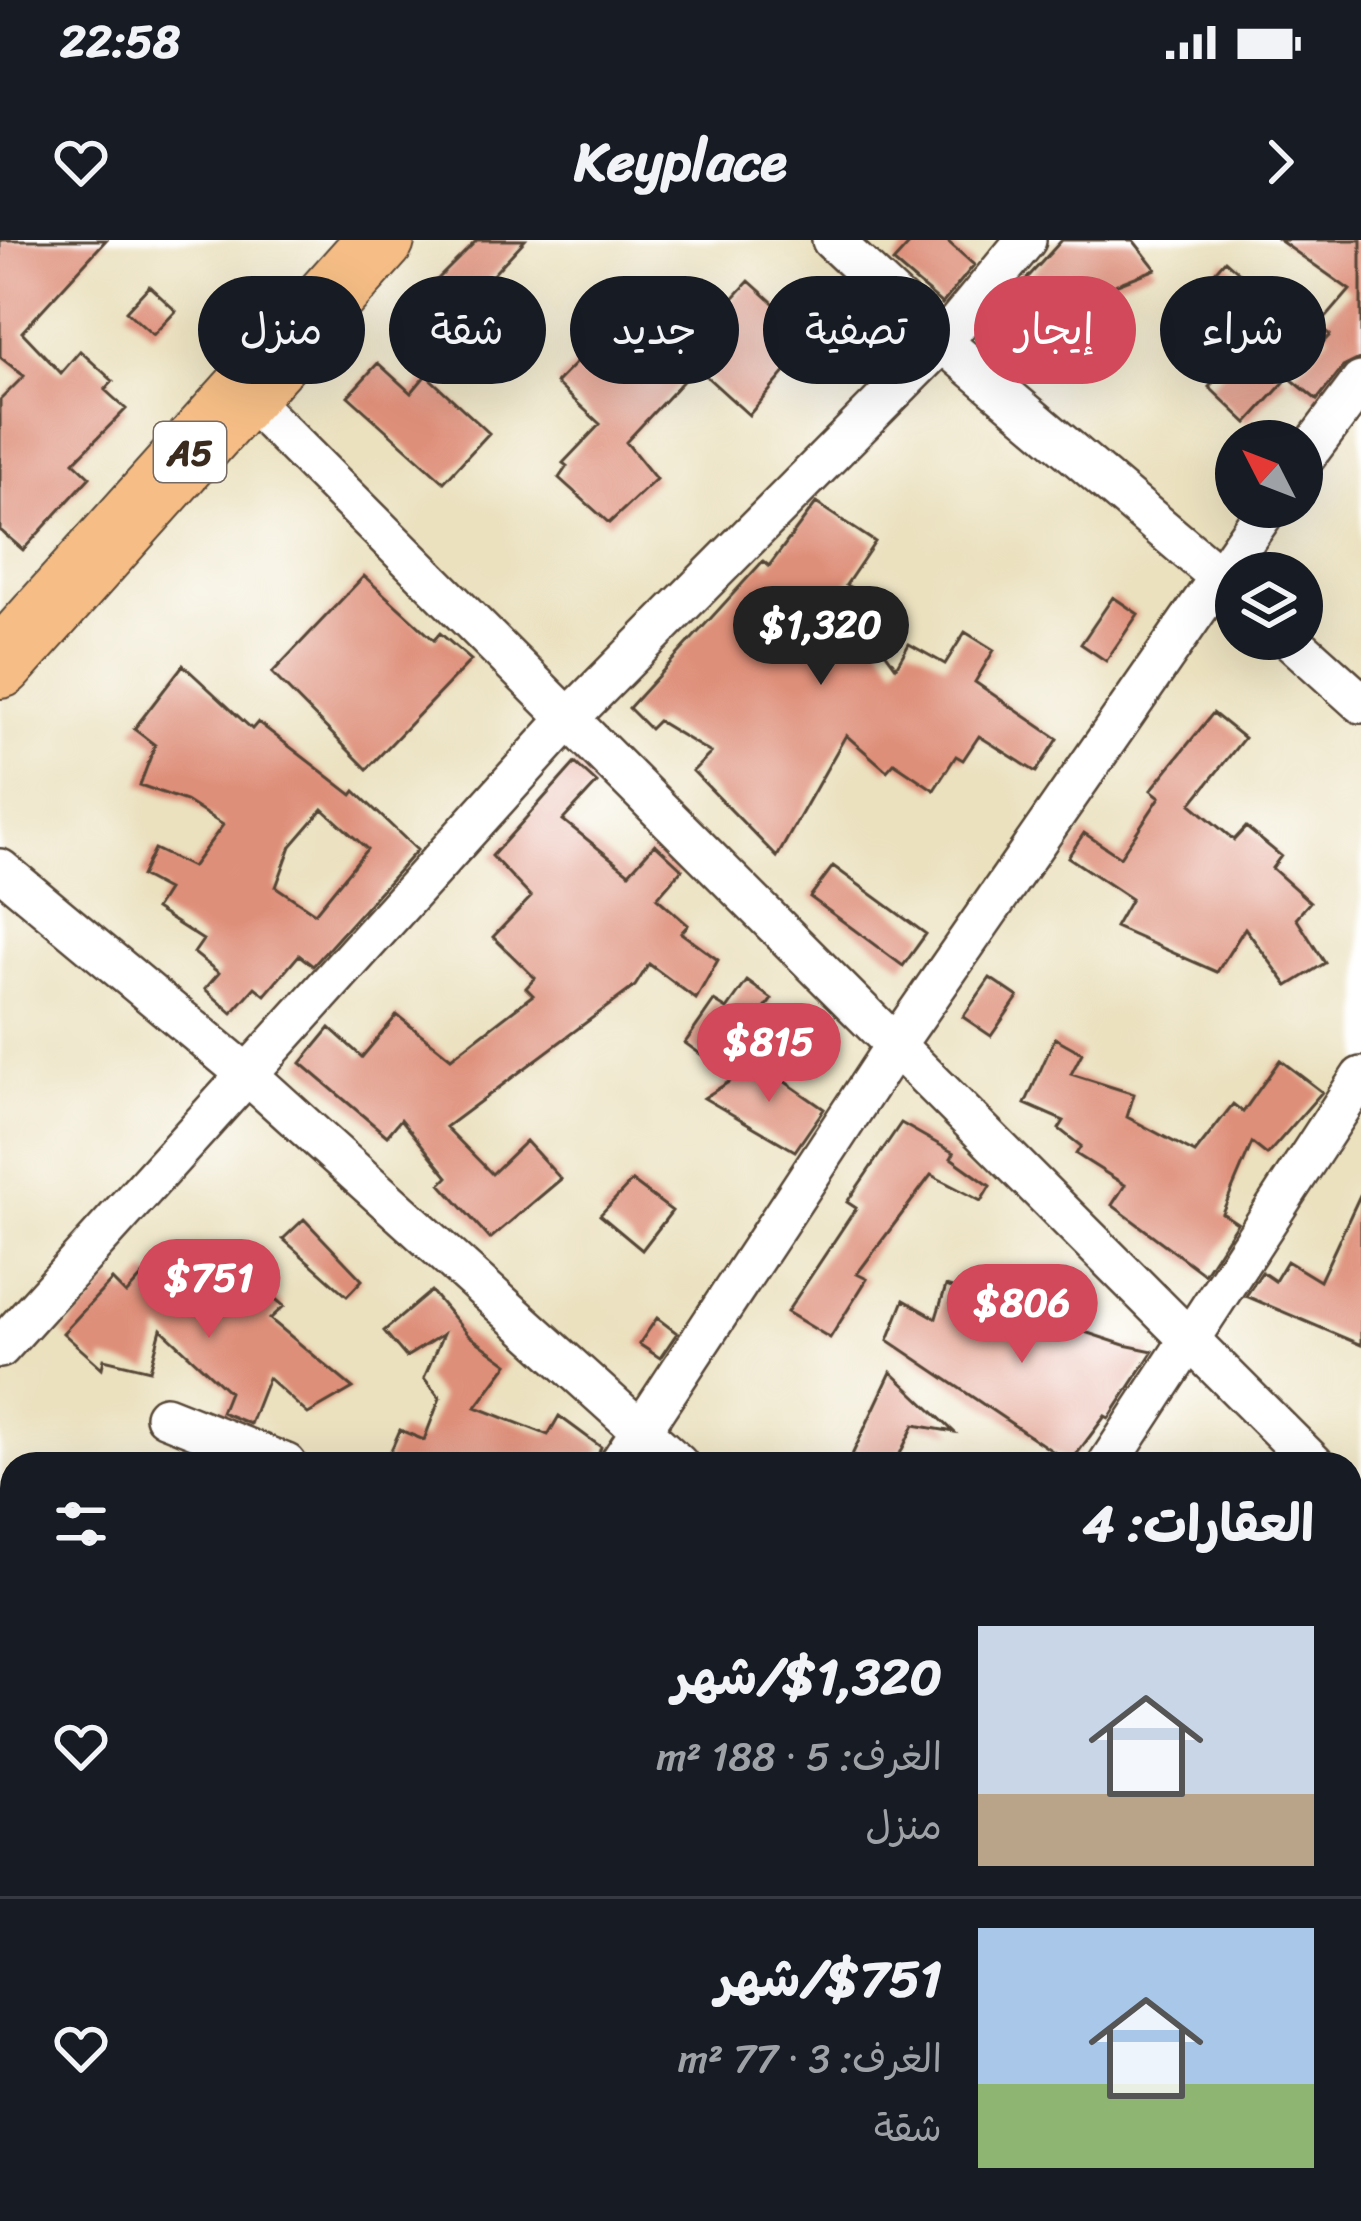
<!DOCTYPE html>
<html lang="ar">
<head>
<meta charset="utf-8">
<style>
  body { margin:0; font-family:Sriracha,"Playpen Sans Arabic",sans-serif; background:#20242c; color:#f1f3f6; direction:rtl; height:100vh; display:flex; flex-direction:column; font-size:45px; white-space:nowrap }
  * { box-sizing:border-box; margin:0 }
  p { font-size:39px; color:#9ea1a6 }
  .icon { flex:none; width:66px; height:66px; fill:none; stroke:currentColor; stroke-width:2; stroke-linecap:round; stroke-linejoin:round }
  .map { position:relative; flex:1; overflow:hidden; direction:ltr }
  .side { position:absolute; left:0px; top:1212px; width:1362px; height:771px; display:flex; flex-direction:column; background:#171b24; border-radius:36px 36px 0 0; box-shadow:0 12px 48px #0002; direction:rtl }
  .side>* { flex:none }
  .hud { position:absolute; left:36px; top:36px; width:1290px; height:108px; direction:rtl; display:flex; gap:24px }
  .needle { width:78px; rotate:312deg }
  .tools { position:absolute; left:1215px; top:180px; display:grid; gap:24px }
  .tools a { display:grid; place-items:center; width:108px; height:108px; border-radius:50%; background:#171b24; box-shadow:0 12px 48px #0002; font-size:60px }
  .price { position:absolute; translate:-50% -102px; padding:0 27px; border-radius:42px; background:#d1495b; color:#fff; font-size:39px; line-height:78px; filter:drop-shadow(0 3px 6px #0008) }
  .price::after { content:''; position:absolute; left:50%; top:72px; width:36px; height:27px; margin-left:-18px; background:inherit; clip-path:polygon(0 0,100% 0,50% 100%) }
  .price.selected { background:#222; color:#fff }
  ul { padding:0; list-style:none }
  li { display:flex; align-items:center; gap:36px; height:300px; padding:0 48px }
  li+li { border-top:3px solid #363941 }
  li span { display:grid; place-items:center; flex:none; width:336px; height:240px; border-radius:0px; color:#555 }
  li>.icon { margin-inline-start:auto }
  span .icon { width:144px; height:144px; fill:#fffc; stroke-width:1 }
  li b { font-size:51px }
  h2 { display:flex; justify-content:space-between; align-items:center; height:144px; padding:0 48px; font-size:51px }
  .chip { padding:0 42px; border-radius:54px; background:#171b24; box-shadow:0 12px 48px #0002; font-size:42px; line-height:108px }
  .chip.selected { background:#d1495b; color:#fff }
  .status { display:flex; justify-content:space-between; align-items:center; height:84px; padding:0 60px; background:#171b24; direction:ltr }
  .status svg { height:33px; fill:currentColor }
  header { display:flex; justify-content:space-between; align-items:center; height:156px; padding:0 48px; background:#171b24; font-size:54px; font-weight:700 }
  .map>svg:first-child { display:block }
</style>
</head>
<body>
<div class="status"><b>22:58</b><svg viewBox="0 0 49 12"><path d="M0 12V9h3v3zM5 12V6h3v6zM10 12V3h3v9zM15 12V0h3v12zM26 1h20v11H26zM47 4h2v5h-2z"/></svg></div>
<header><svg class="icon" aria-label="forward" viewBox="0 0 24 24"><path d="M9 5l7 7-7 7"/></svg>Keyplace<svg class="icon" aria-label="heart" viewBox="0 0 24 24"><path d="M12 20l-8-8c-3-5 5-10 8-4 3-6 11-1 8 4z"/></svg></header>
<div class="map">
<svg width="1361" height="1981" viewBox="0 0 1361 1981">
  <rect width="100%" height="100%" fill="#fff"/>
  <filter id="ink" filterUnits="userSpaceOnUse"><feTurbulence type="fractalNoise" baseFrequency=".00833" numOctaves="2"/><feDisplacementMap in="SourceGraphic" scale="24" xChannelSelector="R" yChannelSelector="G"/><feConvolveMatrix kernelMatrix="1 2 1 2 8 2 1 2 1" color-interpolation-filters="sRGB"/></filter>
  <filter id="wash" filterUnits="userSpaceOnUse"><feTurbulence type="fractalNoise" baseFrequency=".004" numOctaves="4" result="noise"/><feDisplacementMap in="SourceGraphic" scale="48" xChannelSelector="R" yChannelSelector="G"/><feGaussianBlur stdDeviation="2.7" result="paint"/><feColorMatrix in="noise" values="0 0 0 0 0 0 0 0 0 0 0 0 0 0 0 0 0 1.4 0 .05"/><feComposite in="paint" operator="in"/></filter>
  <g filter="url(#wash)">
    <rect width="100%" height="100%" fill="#ebe1bf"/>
    <g id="blocks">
      <path fill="#de8f79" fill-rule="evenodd" d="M0,0H106L22,92L61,133L80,111L113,141L105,150L126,169L74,222L90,237L23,310L0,290V160L24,136L0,117Z
        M477,0H525L476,53L498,72L468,106L417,60Z
        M913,0H946L974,25L942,64L893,22Z
        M1062,0H1133L1156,29L1048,71L1020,46Z
        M1279,0H1361V118L1343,127L1317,160L1290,138L1330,95L1319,86L1350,50Z
        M1225,20L1276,65L1228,118L1178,74Z
        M749,41L813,99L749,175L696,127L626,202L656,239L609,283L559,238L567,226L563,223L600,184L556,143L610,88L628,105L678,50L713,80Z
        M149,46L176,71L153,95L126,71Z
        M1248,104L1287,139L1247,183L1209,147Z
        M378,123L411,153L426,135L489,193L444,242L348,156Z
        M816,263L875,302L846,345L871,358L860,378L896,427L909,404L945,424L965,392L994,410L975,442L1058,499L1036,532L979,496L963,520L956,516L934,550L894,523L887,531L846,495L777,617L693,531L711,513L658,481L650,489L629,468L763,321L769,326Z
        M364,336L434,400L440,393L471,420L367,529L272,433Z
        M1113,357L1138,374L1106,421L1081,404Z
        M183,425L252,489L258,482L352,555L355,551L417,610L313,726L299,715L265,755L255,747L232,773L205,749L219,733L194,713L203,700L155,669L167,650L141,636L154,609L192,627L223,585L186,561L140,545L155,505L134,489ZM323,569L367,609L315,673L276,647L291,606Z
        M1213,473L1244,498L1191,564L1234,600L1246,587L1281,616L1272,628L1310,662L1296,678L1325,723L1288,746L1245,688L1217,732L1115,687L1131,659L1068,617L1084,593L1120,617L1160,557L1151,550Z
        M575,523L597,543L563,580L629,633L655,604L682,629L657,658L688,685L681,693L718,720L696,759L649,724L635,746L446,887L492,934L526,901L561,939L490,999L441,944L448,937L401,879L387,896L301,823L330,788L362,817L397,775L451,818L533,755L526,748L535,738L493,697L531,657L492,616Z
        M833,626L926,694L903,726L810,657Z
        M990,738L1018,757L991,796L963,777Z
        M747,741L772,759L721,829L685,803L714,761L727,769Z
        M1055,798L1082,813L1071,834L1134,854L1127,877L1195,913L1233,864L1243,872L1280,820L1322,852L1267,915L1252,903L1222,973L1237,983L1204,1034L1112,965L1125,945L1076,914L1081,906L1059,889L1064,881L1025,864Z
        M758,823L824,869L795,911L704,858Z
        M901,883L954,913L951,918L990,946L981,961L931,935L857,1034L867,1039L830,1098L787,1072L856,968L847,962Z
        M632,941L672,971L642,1010L600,975Z
        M1361,953V1105L1246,1056L1262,1032L1275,1041L1287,1021L1320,1041Z
        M304,979L362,1040L347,1056L283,999Z
        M146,1032L171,1056L178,1049L201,1072L216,1041L231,1048L246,1034L284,1066L270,1079L353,1148L308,1174L268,1138L250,1184L221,1172L229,1152L161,1089L150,1130L104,1119L102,1128L63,1093L112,1040L126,1054Z
        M946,1046L1124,1105L1153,1111L1109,1178L1105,1176L1070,1223L888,1100L904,1060L936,1078Z
        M431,1051L468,1095L508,1124L476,1167L548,1195L559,1176L601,1207L595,1224H385L400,1190L424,1200L440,1158L424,1138L443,1094L406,1117L384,1091Z
        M657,1078L677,1093L660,1118L639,1104Z
        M891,1132L954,1192L914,1185L895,1224H870L852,1215Z"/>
    </g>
  </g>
  <g filter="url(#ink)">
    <use href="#blocks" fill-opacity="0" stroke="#554536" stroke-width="3"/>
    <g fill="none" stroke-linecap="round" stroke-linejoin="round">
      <g stroke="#554536" stroke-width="44">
        <path id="minor" d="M832,0L942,102L1236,351
          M243,153L1314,1224
          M1302,221L1361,142
          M1290,399L1361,463
          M0,629L249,836L678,1224
          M0,1108L571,476L942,102L1026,0
          M165,1176L286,1224
          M619,1224L894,807L1268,267
          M1108,1224L1361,837
          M1350,1260L1361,1271
          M0,1573L12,1594
          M1350,1747L1361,1735
          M117,1971L121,1981
          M897,1971L899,1981
          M162,1981L168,1971
          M571,1981L578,1971"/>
      </g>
      <g stroke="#554536" stroke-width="70">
        <path id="trunk" d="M0,425L381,0"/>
      </g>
      <use href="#minor" stroke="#fff" stroke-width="39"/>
      <use href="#trunk" stroke="#f6be86" stroke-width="66"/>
    </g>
  </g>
  <g text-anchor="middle" stroke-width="9" stroke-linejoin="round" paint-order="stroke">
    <rect fill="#fff" stroke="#766a62" stroke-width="3" x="154" y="182" width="72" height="60" rx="9"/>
    <g font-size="36" font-weight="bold" fill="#3b2a1e">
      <text x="190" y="225">A5</text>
    </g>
  </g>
</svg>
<div class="tools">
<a><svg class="needle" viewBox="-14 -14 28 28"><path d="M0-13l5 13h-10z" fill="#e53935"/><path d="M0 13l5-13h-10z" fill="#9ea1a6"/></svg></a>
<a><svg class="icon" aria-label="layers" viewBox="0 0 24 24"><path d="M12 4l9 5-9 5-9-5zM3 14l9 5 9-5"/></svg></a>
</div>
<b class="price selected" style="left:821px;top:448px">$1,320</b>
<b class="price" style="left:769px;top:865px">$815</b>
<b class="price" style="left:209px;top:1101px">$751</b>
<b class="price" style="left:1022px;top:1126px">$806</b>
<div class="hud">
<a class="chip">شراء</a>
<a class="chip selected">إيجار</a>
<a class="chip">تصفية</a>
<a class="chip">جديد</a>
<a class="chip">شقة</a>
<a class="chip">منزل</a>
</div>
<section class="side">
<h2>العقارات: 4<svg class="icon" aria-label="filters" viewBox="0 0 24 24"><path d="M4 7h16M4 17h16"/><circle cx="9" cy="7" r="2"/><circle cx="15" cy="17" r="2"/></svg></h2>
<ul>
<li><span style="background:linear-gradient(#c9d6e8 70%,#b9a48a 0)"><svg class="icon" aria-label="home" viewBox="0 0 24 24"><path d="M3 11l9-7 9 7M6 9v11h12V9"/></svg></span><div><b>$1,320/شهر</b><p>الغرف: 5 · 188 m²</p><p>منزل</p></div><svg class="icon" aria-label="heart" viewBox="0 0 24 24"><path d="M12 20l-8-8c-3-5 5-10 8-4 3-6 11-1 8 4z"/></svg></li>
<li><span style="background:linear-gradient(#a9c7e8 65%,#8fb573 0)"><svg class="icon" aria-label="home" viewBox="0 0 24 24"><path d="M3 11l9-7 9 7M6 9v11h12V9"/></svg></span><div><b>$751/شهر</b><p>الغرف: 3 · 77 m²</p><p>شقة</p></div><svg class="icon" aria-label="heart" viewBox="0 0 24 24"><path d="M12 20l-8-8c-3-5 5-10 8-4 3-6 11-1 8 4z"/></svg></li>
</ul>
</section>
</div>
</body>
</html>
